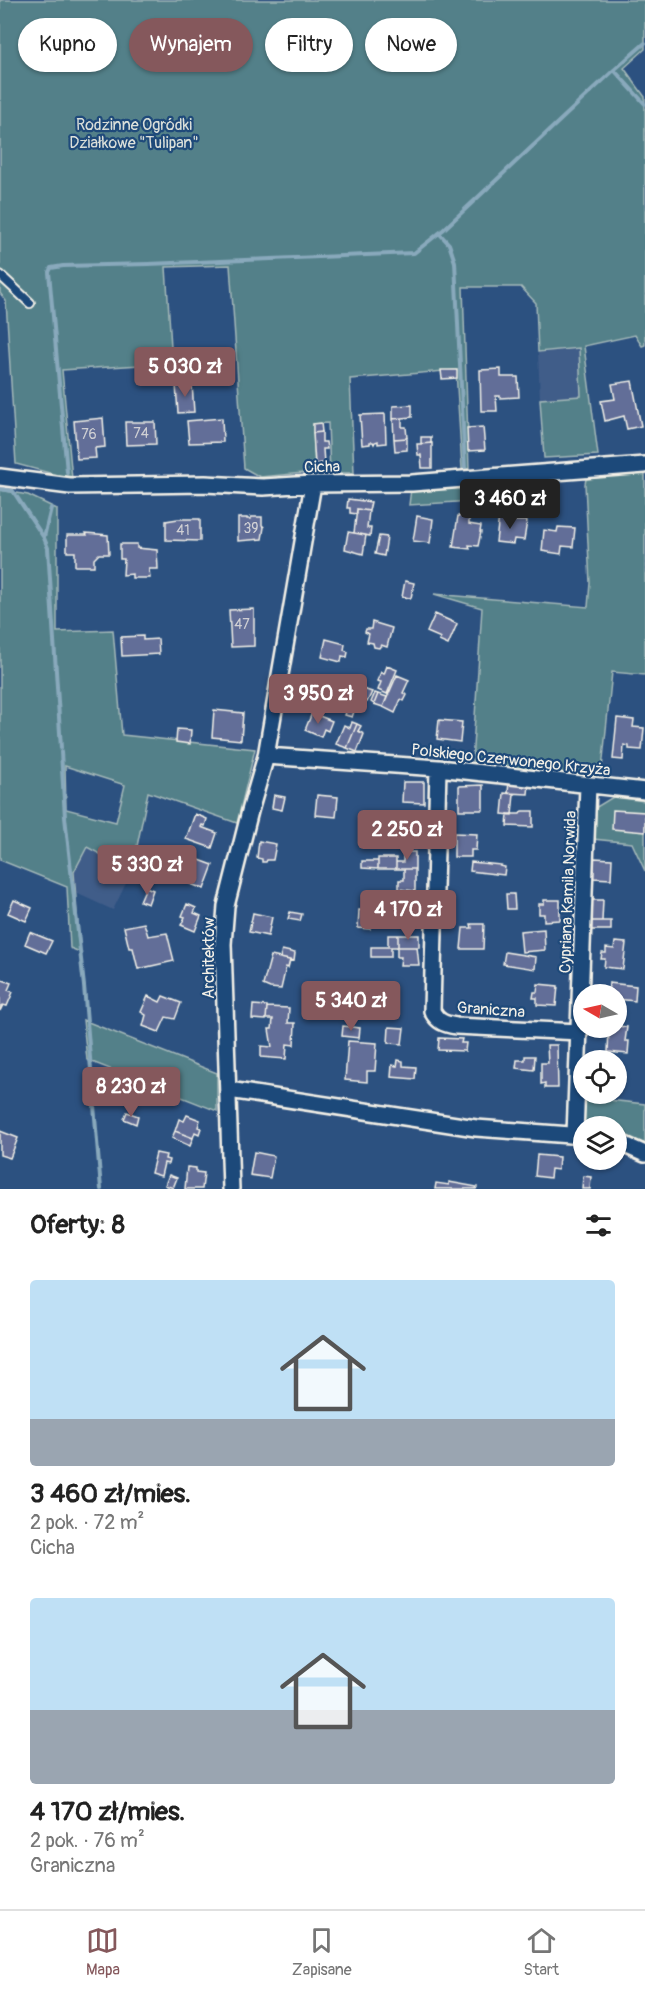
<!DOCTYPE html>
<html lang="pl">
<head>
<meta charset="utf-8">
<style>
  body { margin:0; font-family:Pangolin,sans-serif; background:#f6f6f6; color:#222; height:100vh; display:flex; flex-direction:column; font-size:22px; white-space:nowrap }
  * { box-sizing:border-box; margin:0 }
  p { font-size:20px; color:#767676 }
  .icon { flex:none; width:33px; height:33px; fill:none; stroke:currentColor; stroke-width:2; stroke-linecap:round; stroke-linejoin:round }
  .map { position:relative; height:1189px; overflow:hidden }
  .panel { display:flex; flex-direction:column; background:#fff; flex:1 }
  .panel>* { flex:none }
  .top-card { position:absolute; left:18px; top:18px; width:609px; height:54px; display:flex; gap:12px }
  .needle { width:39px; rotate:279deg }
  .buttons { position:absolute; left:573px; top:984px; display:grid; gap:12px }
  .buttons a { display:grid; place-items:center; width:54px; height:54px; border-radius:50%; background:#fff; box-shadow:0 2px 4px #0004; font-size:30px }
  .price { position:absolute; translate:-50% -51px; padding:0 14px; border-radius:6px; background:#85585c; color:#fff; font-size:20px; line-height:39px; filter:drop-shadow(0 2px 3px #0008) }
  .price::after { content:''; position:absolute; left:50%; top:36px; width:18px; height:14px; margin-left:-9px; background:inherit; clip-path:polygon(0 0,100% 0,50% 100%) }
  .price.current { background:#222; color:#fff }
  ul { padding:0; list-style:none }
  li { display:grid; align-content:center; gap:12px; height:318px; padding:0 30px }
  li span { display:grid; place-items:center; height:186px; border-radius:6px; color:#555 }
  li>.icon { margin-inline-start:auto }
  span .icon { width:108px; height:108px; fill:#fffc; stroke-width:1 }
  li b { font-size:26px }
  h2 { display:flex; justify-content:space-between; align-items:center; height:72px; padding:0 30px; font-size:26px }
  .pill { padding:0 21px; border-radius:27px; background:#fff; box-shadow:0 2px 4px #0004; font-size:21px; line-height:54px }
  .pill.current { background:#85585c; color:#fff }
  .tab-bar { display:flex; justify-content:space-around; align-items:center; height:84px; border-top:2px solid #e0e0e0; background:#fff; font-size:16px; color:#767676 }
  .tab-bar a { display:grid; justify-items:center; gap:3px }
  .tab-bar .current { color:#85585c }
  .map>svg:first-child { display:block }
</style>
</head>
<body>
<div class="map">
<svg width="645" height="1189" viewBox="0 0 645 1189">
  <rect width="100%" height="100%" fill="#2c5180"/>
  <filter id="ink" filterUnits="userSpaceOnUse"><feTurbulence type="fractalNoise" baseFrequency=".0167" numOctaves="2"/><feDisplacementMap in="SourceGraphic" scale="12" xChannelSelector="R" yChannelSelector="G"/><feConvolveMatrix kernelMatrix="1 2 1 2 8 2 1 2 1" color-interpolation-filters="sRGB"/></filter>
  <g filter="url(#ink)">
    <path fill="#405d89" d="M579,348L581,396L540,399L538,352Z
      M87,847L132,871L113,910L76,893L74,872Z"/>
    <path fill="#538089" stroke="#a4b8b8" stroke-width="1.5" fill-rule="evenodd" d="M0,0H645V49L624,68L645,97V345L642,346L635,335L584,346L598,455L544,458L540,399L581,396L579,348L538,352L536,303L521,287H463L469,469H462L456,370L350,379L354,473H330L328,423L313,424L315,472L260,477L244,468L230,265L166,267L172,363L62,370L72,479L16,464L6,301L0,293Z
      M645,472V675L612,672L601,778L472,763L482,608L434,594L588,607L590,583L585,484L586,479Z
      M541,480L539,497L409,505L411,489Z
      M0,490L28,495L57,509V632L113,630L122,735L255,749L237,823L148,792L132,871L87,847L74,872L80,952L70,948L67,887L0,860ZM65,766L125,785L116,822L66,809Z
      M613,797L645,801V871L632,843L593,839L595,808Z
      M83,1020L217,1073V1111L87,1060Z
      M581,1097L645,1104V1144L617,1133L616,1126H591L584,1121Z"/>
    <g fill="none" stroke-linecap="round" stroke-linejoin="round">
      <path stroke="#89a9bc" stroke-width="4" d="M614,70L645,104
        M439,233L449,244L455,262L465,468
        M67,472L49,272L51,268L63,266L148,264L414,253L443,230L614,70L645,43
        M0,489L13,491L44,538L48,548L61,748
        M44,537L51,508
        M61,752L65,817L84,986L101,1189"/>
    </g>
    <path fill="#626e98" stroke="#f4f1e8" stroke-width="1.5" d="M501,369V377H518L519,397L500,398V396H496L497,411H481L480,370Z
      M441,370H457V378L442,379Z
      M632,381L641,426L627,429L624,416L605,421L601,401L615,399L612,384Z
      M192,384L194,412L178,413L176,385Z
      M412,405V417L393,419V406Z
      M385,414L386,443L378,444V441L375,442L374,444L373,442H370V444L362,445L360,415Z
      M103,418L105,447L95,448L96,458L77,459L74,421Z
      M222,418L223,442L189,443L187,421Z
      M402,418V427H406L407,438L394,439L393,419Z
      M125,422H155L156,444L126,445Z
      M321,423L322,432L313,433V424Z
      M483,427L485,450L468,451L467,428Z
      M322,432V442H326L327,449H323L324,463L315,464L313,433Z
      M421,437H431V443L421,444Z
      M407,438V450L395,451L394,439Z
      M432,443V468H422L421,455H418L417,444Z
      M348,499L371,502L369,511L357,509V514L350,513V508H347Z
      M357,509L369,511L367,528H371L370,536L354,533Z
      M499,515L509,516L508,519L512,521H527L524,540L514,539L513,544L496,542Z
      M417,516L433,519L430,543L413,541Z
      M458,516L469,517V524L481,526L480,532H481L478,546L469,545L470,549L453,547Z
      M251,517H262V525L264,527L262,539L238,541V518H247V519H251Z
      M178,519H200V541L166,540V521Z
      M558,527L575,528L573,547L562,546L561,554L542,551L544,530L557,532Z
      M348,532L366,535L363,554L345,549Z
      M86,533L108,535L109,554H99L94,559V566H75V552H67V535H87Z
      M379,536L387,537L384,556L375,554Z
      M120,544H137V548L157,550L158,569H149L150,578H132V574L123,575L124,559H120Z
      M405,581L414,583L411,598L402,597Z
      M254,609V646L231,647L229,610Z
      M435,614L457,624L448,645L439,641L441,638L427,632Z
      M372,622L392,628L387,647L381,645L379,648L374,647L373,643L367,642L369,634L365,632L366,629H371Z
      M143,636V640L158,639L159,654L122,656L121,637Z
      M326,639L345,644L344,650L348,652L347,657L342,656L341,662L322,657Z
      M387,666L397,670L387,694L378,690L381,682L377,681L381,672L384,674Z
      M397,675L409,680L403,693L407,695L404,701L401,699L395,713L383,707Z
      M348,686L356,689L350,703L343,700Z
      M360,688L372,692L367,702L356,698Z
      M375,693L378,694L374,704L371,702Z
      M378,694L387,697L383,707L374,704Z
      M348,706L355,709L352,717L345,715Z
      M214,710L243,713L241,740L212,737Z
      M312,713L332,721L328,731L324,729L321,737L305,730Z
      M617,718L634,720L633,727L644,728L642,750L629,749V746L624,745L623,760L613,759Z
      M439,720L462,722L460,742L437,739Z
      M352,722L357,724L347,748L336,744L344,725L350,728Z
      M357,724L361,726L358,731L364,734L357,752L347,748Z
      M177,729L191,730L190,744L176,742Z
      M509,781L529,784L528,794L508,793Z
      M403,782H424V803L402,802Z
      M483,785V810H459V786Z
      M504,793L514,794L512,815L502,814Z
      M274,795L285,797L282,810L272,808Z
      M317,795L338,797L336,817L315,815Z
      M613,810L645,812V832L612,829Z
      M522,811H533V827L507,826L508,814H520Z
      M195,814L207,819L205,826L202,825L201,827L217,833L212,848L186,839Z
      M386,814H401V824H386Z
      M454,833L477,834L476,850H471V857H454Z
      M259,841L276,844L273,860H267L266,862H262V859L257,858Z
      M403,852H415V869H396V862H403Z
      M194,858L213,865L204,889L185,882Z
      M378,858H396V869H378Z
      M594,858L612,859L611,879L593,878Z
      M362,861H378V869L362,868Z
      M471,862L501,865L500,866L505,867L504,875L470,871Z
      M404,869H415V891L399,889V880H404Z
      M146,887L153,890L148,904L140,901Z
      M506,894H514L515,909H507Z
      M14,900L32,908L26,921L8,913Z
      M544,900H560V920L544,921V914H539V904H544Z
      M592,900H603L602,921H591Z
      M187,904L196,908L194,913L201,916L195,931L181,925L185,917L182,916Z
      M359,910L370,911V917H375V922H370V929L358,928Z
      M290,912L302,914L300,921L288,919Z
      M253,913L272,917L268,936L249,932Z
      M591,921H611V930H591Z
      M144,923L148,936L167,933L174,961L138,969L133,948H129L124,927Z
      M471,924H484L483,949H461L463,928H472Z
      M544,929L545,950L522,952L520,931Z
      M30,932L52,941L46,953L25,944Z
      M388,935H398V947H388Z
      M398,935H419V947H398Z
      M615,942L626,943L623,969L604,967L605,959H601L602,953H606V948L614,949Z
      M371,947H391V957H371Z
      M397,947H417L419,965H400L401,957H397Z
      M282,950L295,953L294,961L280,958Z
      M505,952L536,957L535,969L503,964Z
      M271,956L290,960L288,968L286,967L281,989L270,988L263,985Z
      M0,979L11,983L8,990L13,992L7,1006L3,1005L0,1011Z
      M609,983L636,986L635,1001L616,999V994H608Z
      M538,984L558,986L556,1006L537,1005V998H533L534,992H537Z
      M374,990L390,991L389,1001L383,1000L382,1018H371Z
      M148,996L160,1002L163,996L181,1003L175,1019L166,1017L159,1032L143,1026L146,1015L141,1012Z
      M253,1005L267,1006L266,1020L252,1019Z
      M267,1007L289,1008L288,1023H295L294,1045L287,1044L286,1059L261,1057V1046L272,1047L269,1029H272L273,1019H266Z
      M343,1026L360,1028L359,1038L342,1036Z
      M616,1026L627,1027L625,1041H629L628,1054L608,1052L609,1028H616Z
      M389,1027L404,1028L402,1044L388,1043Z
      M439,1038L462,1039L461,1043H466L465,1051L438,1050Z
      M348,1041L377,1043L375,1071H367V1082L345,1080Z
      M547,1045H557L558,1088H545V1083L541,1084V1063H548Z
      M525,1056H535L534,1070L516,1068L517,1060H525Z
      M398,1060L403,1061V1066L416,1067L415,1079L391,1077L392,1065L397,1066Z
      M127,1112L138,1116L136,1124L124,1119Z
      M187,1115L200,1120L198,1127L201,1128L199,1134L195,1132L193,1138L175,1131L179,1119L184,1121Z
      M0,1131L18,1138L10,1158L0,1155Z
      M175,1131L193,1138L190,1146L172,1138Z
      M254,1152L274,1156L270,1178L250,1175Z
      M156,1153L166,1155L165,1159L169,1160L168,1164L164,1163L161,1176L151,1173Z
      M537,1155L559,1157L558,1170L551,1169L550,1178L535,1176Z
      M187,1167L196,1168V1172L204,1173L202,1189H185Z
      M169,1175L177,1178L173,1188L165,1185Z
      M583,1176L591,1177L590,1189H582Z
      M449,1182L477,1187L476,1189H435L436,1183L449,1185Z"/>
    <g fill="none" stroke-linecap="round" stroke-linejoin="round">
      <g stroke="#f4f1e8" stroke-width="12">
        <path id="lane" d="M0,275L30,303"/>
      </g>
      <g stroke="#f4f1e8" stroke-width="20">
        <path id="street" d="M0,477L70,486L205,484L263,487L313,484L412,483L645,465
          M266,756L438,768L645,791
          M438,768L432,1011C438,1022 444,1024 456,1026L580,1032
          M229,1090L476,1128L584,1136
          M575,1135L588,785
          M616,1141L645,1154
          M231,1189L223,944L226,906L250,811L266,756L313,484"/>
      </g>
      <use href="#lane" stroke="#1f4a7a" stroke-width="8"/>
      <use href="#street" stroke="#1f4a7a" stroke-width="15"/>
    </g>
  </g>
  <g text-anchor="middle" stroke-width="4.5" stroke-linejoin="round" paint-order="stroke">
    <g font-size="14" fill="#d0d0d4">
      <text x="141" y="438">74</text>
      <text x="89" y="439">76</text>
      <text x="251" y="533">39</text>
      <text x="183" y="535">41</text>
      <text x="242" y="629">47</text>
    </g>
    <g font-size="16" fill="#dce0da" stroke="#1f4a7a">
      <text x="134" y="130">Rodzinne Ogródki<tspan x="134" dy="18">Działkowe "Tulipan"</tspan></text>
    </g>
    <g font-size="16" fill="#f4f1e8" stroke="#1f4a7a">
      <text transform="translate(322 466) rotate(-2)" y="6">Cicha</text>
      <text transform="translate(511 759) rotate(6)" y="6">Polskiego Czerwonego Krzyża</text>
      <text transform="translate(567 892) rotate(-88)" y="6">Cypriana Kamila Norwida</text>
      <text transform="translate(208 958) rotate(-90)" y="6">Architektów</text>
      <text transform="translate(491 1009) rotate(4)" y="6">Graniczna</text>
    </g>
  </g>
</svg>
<div class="buttons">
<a><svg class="needle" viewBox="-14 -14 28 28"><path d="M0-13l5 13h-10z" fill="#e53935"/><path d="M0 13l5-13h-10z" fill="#767676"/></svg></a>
<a><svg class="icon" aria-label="locate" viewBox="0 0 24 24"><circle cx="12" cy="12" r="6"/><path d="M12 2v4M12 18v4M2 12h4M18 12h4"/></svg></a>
<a><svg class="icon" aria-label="layers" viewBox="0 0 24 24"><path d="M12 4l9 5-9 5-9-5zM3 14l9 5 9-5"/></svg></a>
</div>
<b class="price" style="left:185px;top:398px">5 030 zł</b>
<b class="price current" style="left:510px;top:530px">3 460 zł</b>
<b class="price" style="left:318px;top:725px">3 950 zł</b>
<b class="price" style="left:407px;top:861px">2 250 zł</b>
<b class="price" style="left:147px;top:896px">5 330 zł</b>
<b class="price" style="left:408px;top:941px">4 170 zł</b>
<b class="price" style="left:351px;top:1032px">5 340 zł</b>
<b class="price" style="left:131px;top:1118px">8 230 zł</b>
<div class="top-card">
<a class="pill">Kupno</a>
<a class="pill current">Wynajem</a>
<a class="pill">Filtry</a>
<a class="pill">Nowe</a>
</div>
</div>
<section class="panel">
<h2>Oferty: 8<svg class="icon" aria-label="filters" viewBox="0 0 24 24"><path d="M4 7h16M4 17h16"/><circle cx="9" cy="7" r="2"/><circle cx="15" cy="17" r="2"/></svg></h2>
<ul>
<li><span style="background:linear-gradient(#bfe0f5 75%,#9aa5b1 0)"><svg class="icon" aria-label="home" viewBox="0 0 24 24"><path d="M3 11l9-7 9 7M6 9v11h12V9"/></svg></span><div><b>3 460 zł/mies.</b><p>2 pok. · 72 m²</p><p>Cicha</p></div></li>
<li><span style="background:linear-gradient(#bfe0f5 60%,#9aa5b1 0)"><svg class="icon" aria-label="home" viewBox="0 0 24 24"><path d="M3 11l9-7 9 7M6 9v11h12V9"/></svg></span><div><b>4 170 zł/mies.</b><p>2 pok. · 76 m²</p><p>Graniczna</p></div></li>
</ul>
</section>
<nav class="tab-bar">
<a class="current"><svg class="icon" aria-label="map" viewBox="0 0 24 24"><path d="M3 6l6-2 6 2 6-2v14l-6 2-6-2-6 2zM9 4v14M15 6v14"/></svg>Mapa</a>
<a><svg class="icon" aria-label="saved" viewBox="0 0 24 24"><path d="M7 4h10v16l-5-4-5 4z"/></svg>Zapisane</a>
<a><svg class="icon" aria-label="home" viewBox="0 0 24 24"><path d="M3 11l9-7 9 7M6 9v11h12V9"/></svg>Start</a>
</nav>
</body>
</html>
